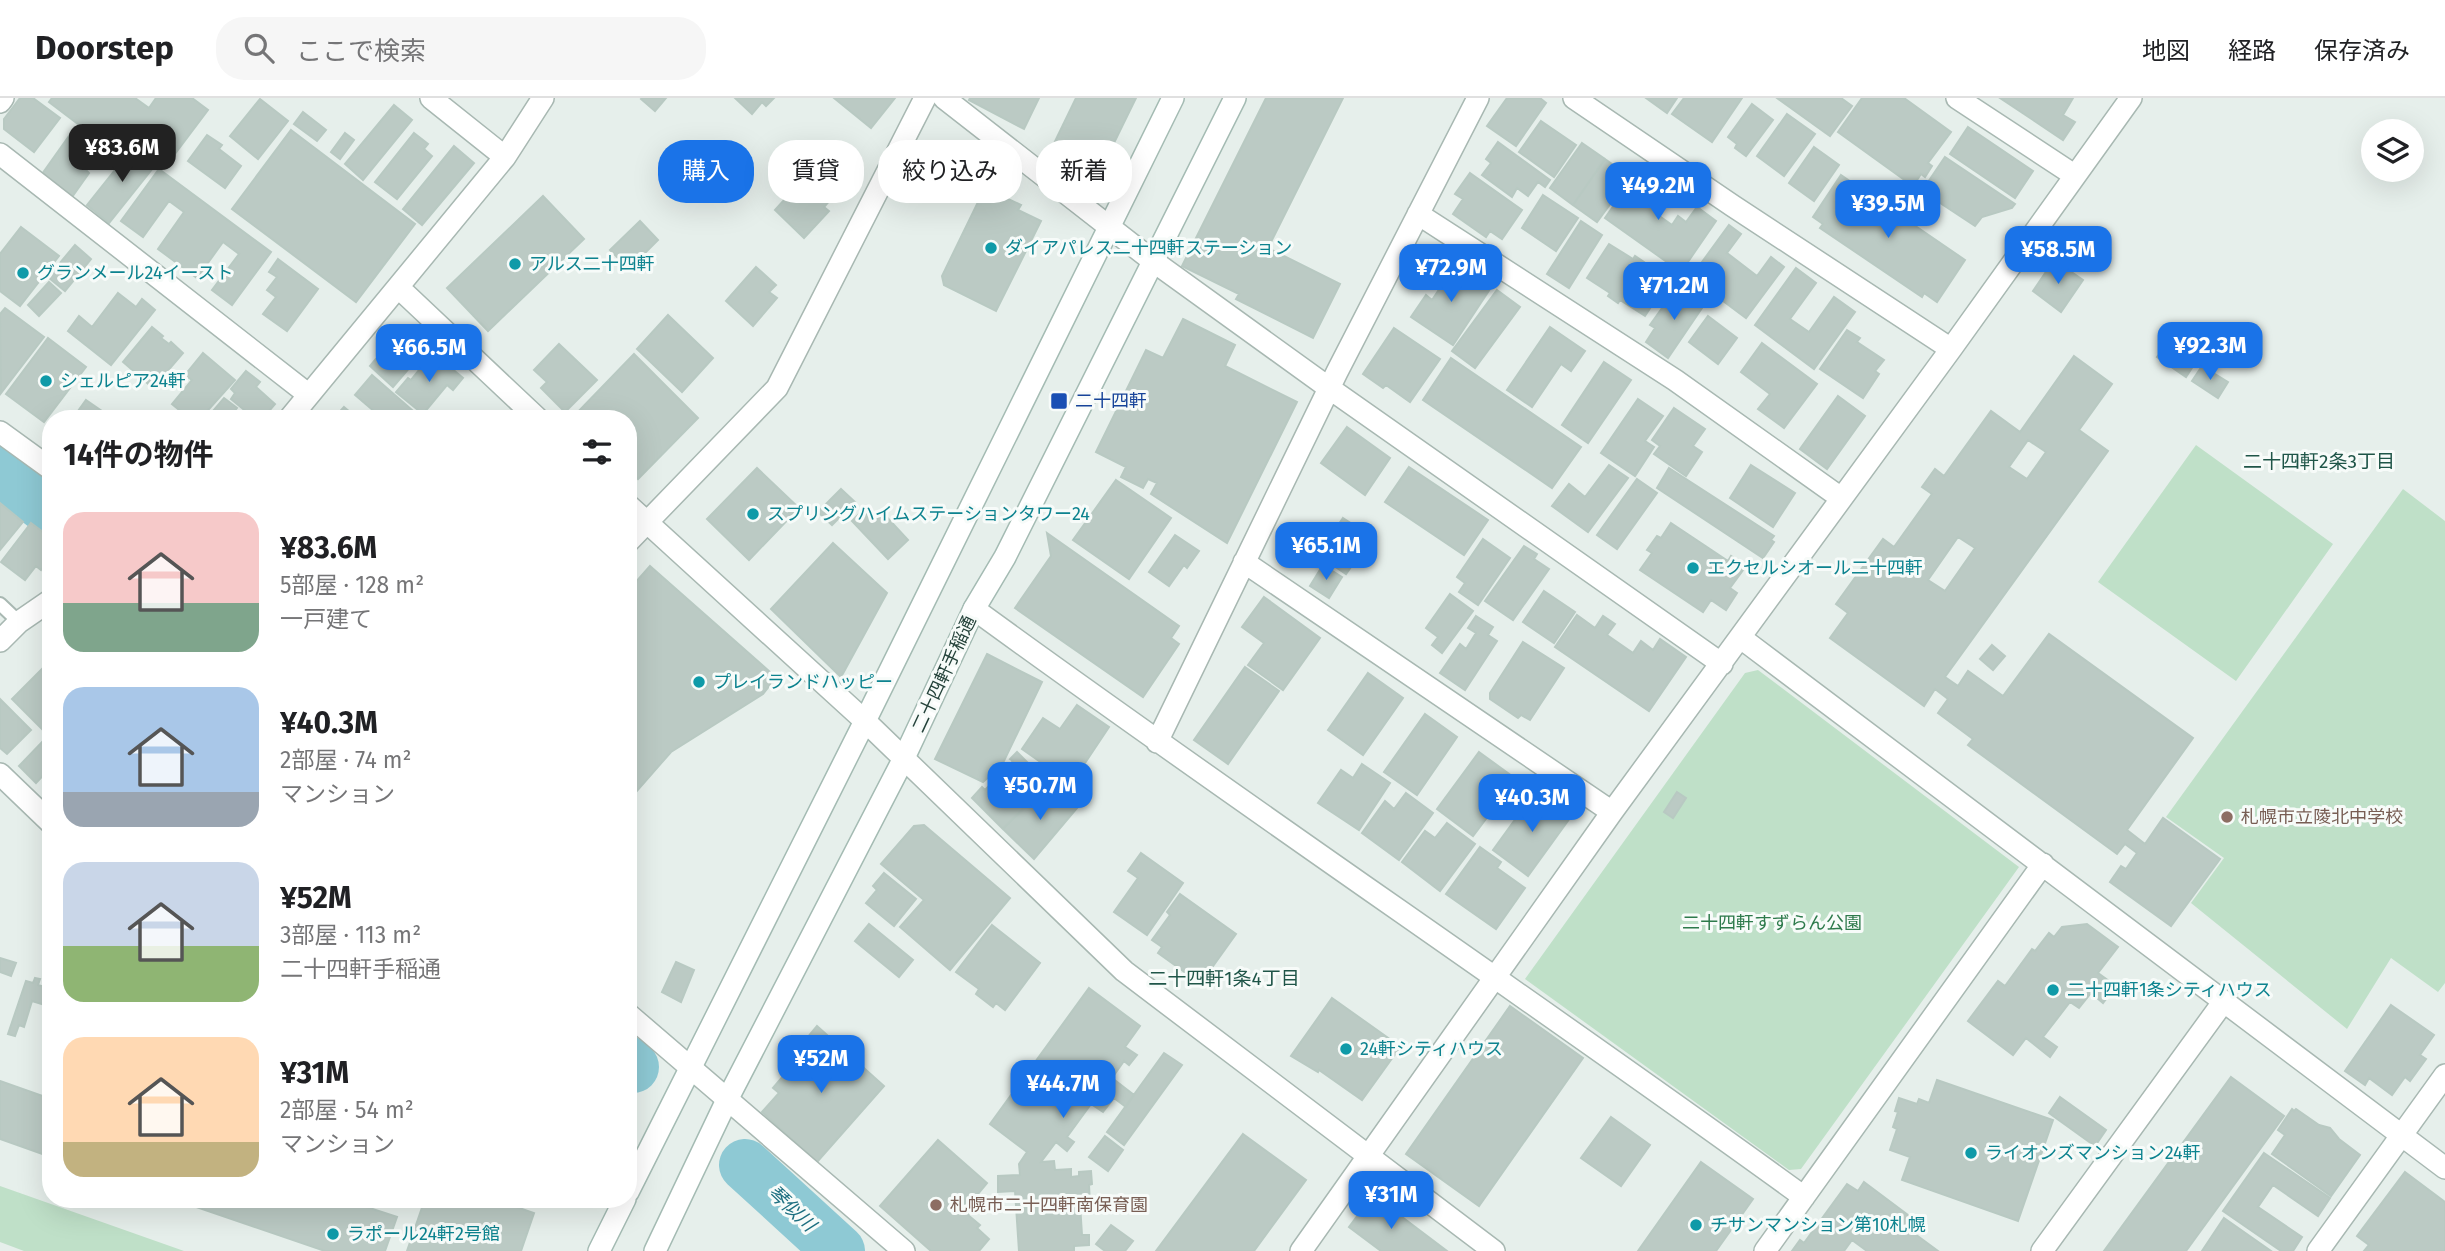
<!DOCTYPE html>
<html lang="ja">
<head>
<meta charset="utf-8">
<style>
  body { margin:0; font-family:"Fira Sans","Noto Sans JP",sans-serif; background:#f6f6f6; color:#202124; height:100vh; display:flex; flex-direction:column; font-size:26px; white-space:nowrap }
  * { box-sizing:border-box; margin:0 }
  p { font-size:23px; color:#757577 }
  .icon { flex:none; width:38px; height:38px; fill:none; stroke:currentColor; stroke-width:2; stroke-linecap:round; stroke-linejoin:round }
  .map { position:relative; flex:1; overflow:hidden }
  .drawer { position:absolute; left:42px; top:312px; width:595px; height:798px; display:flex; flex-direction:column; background:#fff; border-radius:28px; box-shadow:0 7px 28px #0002 }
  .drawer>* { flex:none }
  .banner { position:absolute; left:658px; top:42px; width:665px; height:63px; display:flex; gap:14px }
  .buttons { position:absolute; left:2361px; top:21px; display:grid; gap:14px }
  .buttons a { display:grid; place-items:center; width:63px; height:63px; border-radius:50%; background:#fff; box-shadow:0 7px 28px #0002; font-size:35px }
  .price { position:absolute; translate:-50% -60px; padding:0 16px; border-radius:14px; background:#1a73e8; color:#fff; font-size:23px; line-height:46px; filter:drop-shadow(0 2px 4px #0008) }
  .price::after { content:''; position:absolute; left:50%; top:42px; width:21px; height:16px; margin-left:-10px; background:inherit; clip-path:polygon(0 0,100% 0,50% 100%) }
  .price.active { background:#222; color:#fff }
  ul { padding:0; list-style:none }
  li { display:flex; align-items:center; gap:21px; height:175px; padding:0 21px }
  li span { display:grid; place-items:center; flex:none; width:196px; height:140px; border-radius:21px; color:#555 }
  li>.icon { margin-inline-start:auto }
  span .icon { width:84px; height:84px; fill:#fffc; stroke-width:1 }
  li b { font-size:30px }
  h2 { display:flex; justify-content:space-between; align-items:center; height:84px; padding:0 21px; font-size:30px }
  .tag { padding:0 24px; border-radius:28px; background:#fff; box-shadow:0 7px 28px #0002; font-size:24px; line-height:63px }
  .tag.active { background:#1a73e8; color:#fff }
  header { display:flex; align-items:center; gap:42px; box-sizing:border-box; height:98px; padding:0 35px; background:#fff; border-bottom:2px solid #e0e0e0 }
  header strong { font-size:33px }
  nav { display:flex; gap:38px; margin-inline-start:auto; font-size:24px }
  .search { width:490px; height:63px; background:#f6f6f6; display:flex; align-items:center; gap:18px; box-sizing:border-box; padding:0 24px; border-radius:28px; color:#757577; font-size:26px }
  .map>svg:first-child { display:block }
</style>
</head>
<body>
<header>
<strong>Doorstep</strong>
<div class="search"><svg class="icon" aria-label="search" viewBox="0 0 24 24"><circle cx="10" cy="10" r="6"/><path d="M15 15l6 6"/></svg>ここで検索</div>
<nav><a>地図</a><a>経路</a><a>保存済み</a></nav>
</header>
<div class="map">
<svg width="2445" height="1153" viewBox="0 0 2445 1153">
  <rect width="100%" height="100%" fill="#e6efeb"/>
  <path fill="#bfe0c8" d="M2196,347L2333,446L2236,583L2098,484Z
    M2403,391L2445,423V885L2438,894L2391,860L2347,931L2191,805L2224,760L2166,719Z
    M1758,572L2019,769L1801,1071L1789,1072L1525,881L1745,575Z
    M0,1088L184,1153H24L0,1144Z"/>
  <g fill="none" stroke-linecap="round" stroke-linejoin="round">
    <path stroke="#8ec9d4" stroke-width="52" d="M0,374L51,413
      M628,964L633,969
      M745,1067L839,1153"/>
  </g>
  <path fill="#bbcac4" stroke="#b8c9c2" stroke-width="2" fill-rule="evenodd" d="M20,0H33L60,20L34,54L4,31V21Z
    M52,0H135L149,10L156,0H192L208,12L168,65L125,32L111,51L49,4Z
    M642,0H666L655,13L641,1Z
    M735,0H774L766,8L762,4L752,16Z
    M834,0H895L871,30Z
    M970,0H1039L1024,31L969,2Z
    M1076,0H1136L1090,94L1046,62Z
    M1266,0H1343L1268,150L1340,186L1313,240L1236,201L1239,196L1182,168Z
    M1507,0H1540L1546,5L1516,48L1487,28Z
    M1646,0H1677L1667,15Z
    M1684,0H1742L1712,44L1672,16Z
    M1777,0H1841L1852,8L1830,38Z
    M1862,0H1904L1951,34L1928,65L1932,68L1925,79L1921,76L1913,88L1838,34Z
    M2000,0H2073L2063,17L2075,24L2063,42Z
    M260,1L288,23L258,61L230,38Z
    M1752,6L1773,22L1746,58L1735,50L1737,46L1728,39Z
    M394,7L412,22L363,82L345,66Z
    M303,14L326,32L317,43L294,26Z
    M1787,16L1815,36L1784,78L1757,58Z
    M1541,23L1576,47L1554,79L1519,54Z
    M1968,29L2033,73L2015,100L1950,56Z
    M74,31L101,52L86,72L89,75L72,99L42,76Z
    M291,32L415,126L356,204L232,111Z
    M345,35L354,42L340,61L331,54Z
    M414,35L428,46L424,51L432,58L397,101L375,84Z
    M207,37L222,47L219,51L241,68L225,90L188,63Z
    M1498,44L1550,82L1545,89L1538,84L1528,98L1517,90L1512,99L1482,77L1491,65L1486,61Z
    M1582,45L1605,61L1573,107L1550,90Z
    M135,47L157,65L109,125L87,107Z
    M454,48L474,65L422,127L403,111Z
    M1814,49L1839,67L1814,103L1789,85Z
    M1945,59L2015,106L2012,110L1982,119L1975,128L1922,93Z
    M1605,61L1630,79L1597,124L1573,107Z
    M1640,70L1667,88L1657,102L1665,107L1658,117L1672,127L1678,118L1686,124L1697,109L1716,123L1681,174L1605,120Z
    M159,71L271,154L232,207L212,192L239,156L223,144L197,180L158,151L184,114L169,103L143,139L121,123Z
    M1470,75L1522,112L1502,141L1490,133L1486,139L1453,116L1463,101L1455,96Z
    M1841,77L1965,162L1937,204L1924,195L1922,199L1820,130L1823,126L1813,119Z
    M809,81L831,101L824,109L829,113L804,140L775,112L795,90L798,93Z
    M987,96L1002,103L1004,99L1021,107L1018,112L1041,123L996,213L944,187L942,178L980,100Z
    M1543,97L1578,120L1556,153L1522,130Z
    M543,98L584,141L488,233L447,190Z
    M640,123L658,142L629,171L610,152Z
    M1581,123L1602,137L1569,190L1547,176Z
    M1729,127L1741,136L1727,155L1757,178L1771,159L1784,169L1746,220L1719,200L1715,205L1696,191L1699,186L1691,179Z
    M21,129L59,158L20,208L0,193V156Z
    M1609,146L1633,161L1635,158L1644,164L1642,167L1668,183L1645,218L1620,202L1618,205L1608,198L1610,195L1587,180Z
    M75,147L91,161L65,193L48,179Z
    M278,161L318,191L287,233L263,216L276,199L267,192L277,179L269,174Z
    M2054,162L2083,182L2061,214L2033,193Z
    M1448,163L1490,191L1453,247L1411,219L1426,197L1432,202L1442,187L1435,183Z
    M756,169L776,187L769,194L777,200L753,228L726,203Z
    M1796,170L1816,185L1790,221L1809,234L1834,199L1855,214L1814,271L1755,227Z
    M49,184L61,195L39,218L28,207Z
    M1677,189L1704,207L1668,260L1646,244L1655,230L1650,227Z
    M1497,192L1520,209L1475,270L1452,253Z
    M118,195L136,209L142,201L155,212L111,267L68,233L79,218L92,229Z
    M5,210L44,239L1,295L0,216Z
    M668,217L713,260L682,294L637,251Z
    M1708,218L1737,240L1718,266L1689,244Z
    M1183,221L1235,247L1225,268L1297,304L1227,445L1151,396L1157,385L1148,381L1143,390L1121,379L1126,369L1096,354L1146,252L1163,260Z
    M404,228L428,248L393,289L370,268Z
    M152,229L163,238L161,240L169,246L171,244L183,255L153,290L123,264Z
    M1550,229L1585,253L1571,273L1561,266L1532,309L1507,292Z
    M1394,230L1440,261L1410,304L1386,287L1383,290L1363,276Z
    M1847,232L1860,240L1857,244L1884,262L1875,273L1879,276L1863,300L1820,271Z
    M48,240L86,269L44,324L6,296Z
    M2169,243L2197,262L2186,279L2157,259Z
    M1762,245L1817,286L1784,330L1758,311L1770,296L1741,274Z
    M559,246L597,282L565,314L541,290L547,284L534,272Z
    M203,255L235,282L201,320H189L172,306L192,282L185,277Z
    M433,255L463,280L453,292L447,287L423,316L396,294L408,280L411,282Z
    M634,256L698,320L638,381L628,372V320H576L574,318Z
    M2074,258L2112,286L2079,332L2108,353L1945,579L1958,588L1968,573L2003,598L2049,536L2193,640L2127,732L2145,746L2163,720L2220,761L2171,828L2110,784L2121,768L2126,771L2137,755L2125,746L2117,756L1968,647L1973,641L1938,615L1948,601L1935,591L1924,608L1830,540L1848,515L1836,506L1883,441L1894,449L1932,396L1922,389L1935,371L1944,378L1991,313L2020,334ZM2028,342L2046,354L2027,381L2009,369ZM1958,439L1975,450L1945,493L1928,482Z
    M1451,260L1581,349L1552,390L1423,302Z
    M1604,264L1631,282L1588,345L1562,327Z
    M2202,268L2228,284L2218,300L2192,283Z
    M246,273L260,284L256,289L275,306L263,320H254L231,301L235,295L231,291Z
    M372,277L420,319L419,320H382L355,297Z
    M1838,298L1865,318L1827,371L1800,351Z
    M224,300L237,310L229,320H207Z
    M1638,301L1663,318L1645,343L1654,349L1635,378L1601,355Z
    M86,302L112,320H73Z
    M344,309L357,320H334Z
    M1674,310L1705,331L1693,348L1702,354L1686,378L1654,356L1660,348L1652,342Z
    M1347,329L1390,360L1365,397L1321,365Z
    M1609,367L1628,380L1588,434L1552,408L1569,386L1585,399Z
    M1751,367L1795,395L1773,429L1730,400Z
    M1409,369L1488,422L1464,457L1385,404Z
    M757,370L799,410L749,462L707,421Z
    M1669,370L1774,438L1771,442L1774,444L1763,460L1657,390Z
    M1637,381L1657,395L1617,451L1597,437Z
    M1116,382L1171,420L1129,481L1073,442Z
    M841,391L855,404L832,427L818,414Z
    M0,405L23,424L0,452Z
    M863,412L874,424L883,415L908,442L888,461L852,423Z
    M1343,420L1372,439L1346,476L1318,457Z
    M31,425L51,440V463L49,461L41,472L36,468L25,482L1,464Z
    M1671,425L1728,463L1731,458L1746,468L1730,490L1737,495L1726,512L1711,502L1703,514L1640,472L1652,455L1647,452L1657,438L1661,440Z
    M1047,435L1179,528L1171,540L1179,546L1143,599L1015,510L1051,458Z
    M1175,437L1199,453L1187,470L1184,467L1169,488L1149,474Z
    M1483,441L1510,460L1478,507L1459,494L1465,485L1457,479Z
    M833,445L887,495L841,579L771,511Z
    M1524,448L1537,456L1534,461L1549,471L1513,522L1485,503Z
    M1323,467L1342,479L1329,500L1310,488Z
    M650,468L770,574L771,580L770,587L763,596L671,654L628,703V493Z
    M1544,493L1575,514L1554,545L1523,524Z
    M1450,496L1473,513L1442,555L1432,547L1438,539L1426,530Z
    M1264,499L1320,540L1283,592L1248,567L1264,545L1242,529Z
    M1577,517L1595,530L1603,518L1615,526L1607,537L1633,555L1641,543L1653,552L1660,541L1686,559L1649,613L1555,549Z
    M1476,518L1493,529L1488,537L1497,543L1465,592L1440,575L1460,546L1466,551L1476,535L1468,530Z
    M1523,544L1564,570L1530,622L1521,617L1518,620L1490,601V595Z
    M1992,547L2005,558L1993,572L1980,561Z
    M987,556L1042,584L1002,667L983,684L935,661Z
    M51,562V638L50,639L12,601Z
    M1245,569L1279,593L1228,666L1194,642Z
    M1368,575L1403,600L1363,657L1328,632Z
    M0,601L31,632L7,656L0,650Z
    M1077,607L1109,629L1075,680L1053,664L1049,670L1022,651L1043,620L1060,631Z
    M1425,616L1457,639L1417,697L1384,674Z
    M46,640L51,645V669L36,685L19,668Z
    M1017,654L1034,671L1030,675L1044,690L1003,731L972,700L982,689L985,692L1013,663L1010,661Z
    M1479,654L1516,681L1473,738L1437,711Z
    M1362,666L1390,685L1359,732L1318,705L1341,672L1353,680Z
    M1044,690L1056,701L1062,695L1077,710L1034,761L1003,731Z
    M1535,694L1570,720L1528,778L1493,752Z
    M1677,694L1686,700L1673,720L1664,714Z
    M1406,695L1433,715L1399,762L1362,735L1385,703L1394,711Z
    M1447,725L1475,746L1440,793L1402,764L1425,733L1435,740Z
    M924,727L1010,800L950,872L900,829L924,802L881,766L914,728Z
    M1480,749L1501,764L1497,770L1525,790L1496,831L1446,796Z
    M1141,755L1183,785L1147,837L1114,814L1138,780L1128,773Z
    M884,775L916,801L894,828L866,805L877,792L873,788Z
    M1180,796L1236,836L1203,882L1193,875L1190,878L1158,855L1162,849L1152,842L1170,817L1167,814Z
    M869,826L913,862L899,879L855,843Z
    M2087,826L2118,849L2098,875L2116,888L2103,905L2091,895L2079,910L2070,904L2043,939L2057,949L2050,959L2026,940L2013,957L1968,923L1998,883L2005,888L2032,851L2035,853L2049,835L2054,839L2062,829Z
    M992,827L1040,865L1005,912L996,905L993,909L976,896L979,891L956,874Z
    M0,860L16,865L11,878L0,874Z
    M676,864L694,872L681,904L662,894Z
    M35,880L40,881L38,887L51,891V909L32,903L24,929L19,927L15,938L8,936L26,883L33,885Z
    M1089,890L1140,928L1125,949L1137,957L1129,967L1124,963L1112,980L1134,997L1126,1009L1114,1000L1103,1014L1091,1006L1067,1039L1074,1044L1067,1053L1056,1044L1041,1064L1054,1063L1055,1072L1071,1071V1079L1079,1078V1074L1091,1073L1092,1086L1089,1087L1090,1106H1080L1082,1137H1089V1147L1074,1148V1153H1019L1015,1093L998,1094V1078L1020,1077L1019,1066L1027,1054L990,1026Z
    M1332,900L1398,947L1395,951L1398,952L1362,1002L1319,972L1318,974L1291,958Z
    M2391,907L2434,937L2420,957L2426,961L2410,983L2405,979L2392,997L2369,980L2365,987L2345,973Z
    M1510,908L1583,960L1479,1108L1406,1056Z
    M817,928L884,988L817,1064L762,1014L779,995L773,990L797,962L792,958Z
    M1164,955L1182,967L1124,1047L1107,1034Z
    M2231,979L2284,1018L2186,1153H2104Z
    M1937,982L2053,1022L2018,1123L1902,1082L1910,1059L1890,1052L1897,1031L1893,1029L1898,1014L1895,1013L1899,1000L1917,1006L1919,1001L1929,1005Z
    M0,983L51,1001V1059L0,1041Z
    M2060,999L2106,1032L2095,1048L2049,1015Z
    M2292,1011L2294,1013L2296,1011L2319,1027L2330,1030L2339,1041L2360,1057L2331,1098L2272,1056L2285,1037L2278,1032Z
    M1611,1019L1650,1047L1621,1088L1581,1060Z
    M1243,1036L1306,1082L1254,1153H1156Z
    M1105,1038L1123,1052L1108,1073L1089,1059Z
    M938,1042L987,1085L977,1097L982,1101L968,1117L980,1127L977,1130L989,1141L979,1153H931L880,1108Z
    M2264,1055L2330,1100L2318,1118L2273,1087L2258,1109L2302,1139L2293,1153H2281L2223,1113Z
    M1701,1064L1753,1101L1716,1153H1638Z
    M2405,1074L2445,1104V1153H2364L2369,1147L2357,1138Z
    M1864,1084L1912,1120L1909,1125L1919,1131L1915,1136L1938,1153H1867L1852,1142L1844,1153H1792L1800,1142L1804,1145L1847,1086L1858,1093Z
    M173,1101H342L397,1119L385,1153H325Z
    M425,1101H500L499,1103L534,1115L521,1153H407Z
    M1370,1101L1379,1108L1382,1104L1447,1153H1381L1349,1129Z
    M2224,1120L2271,1153H2202Z
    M1111,1127L1133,1143L1125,1153H1105L1096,1146Z"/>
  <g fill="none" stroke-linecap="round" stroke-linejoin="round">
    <g stroke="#a8b8b2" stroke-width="16">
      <path id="lane" d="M0,506L19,524"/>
    </g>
    <g stroke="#a8b8b2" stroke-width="24">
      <path id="street" d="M431,0L505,59
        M944,0L1153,163L1329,290L1722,566
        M1574,0L1733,108L1951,251
        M1957,0L2074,77
        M0,4L3,0
        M0,56L309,297
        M1418,116L1675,282L1841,400
        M398,189L537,320
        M290,320L505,59L543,0
        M0,334L51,371
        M628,407L865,623L1124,873L1494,1153
        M628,444L777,290L925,0
        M1244,464L1612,714
        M974,511C1248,711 1530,900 1804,1099
        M1741,540L2445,1070
        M0,543L19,524L51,502
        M1157,644L1337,274L1478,0
        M0,676L51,725
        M628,916L904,1153
        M1301,1153L1612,714L1951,251L2131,0
        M1765,1153L2043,766
        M2042,1153L2224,903
        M2318,1153L2445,977"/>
    </g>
    <g stroke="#a4bbb3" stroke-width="24">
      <path id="secondary" d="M628,1094L865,623L1173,0
        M599,1153L625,1101
        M655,1153L727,1002L903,662L974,511L1005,459L1235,0"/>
    </g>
    <use href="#lane" stroke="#fff" stroke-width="12"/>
    <use href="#street" stroke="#fff" stroke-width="21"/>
    <use href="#secondary" stroke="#fff" stroke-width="21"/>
  </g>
  <g fill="#0f9aa8" stroke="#f7fbf9" stroke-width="2.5">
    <circle cx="991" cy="150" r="7"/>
    <circle cx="515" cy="166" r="7"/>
    <circle cx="23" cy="175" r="7"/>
    <circle cx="46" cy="283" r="7"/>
    <circle cx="753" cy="416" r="7"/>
    <circle cx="1693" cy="470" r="7"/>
    <circle cx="699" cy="584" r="7"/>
    <circle cx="2053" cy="892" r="7"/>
    <circle cx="1346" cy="951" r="7"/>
    <circle cx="1971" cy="1055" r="7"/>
    <circle cx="1696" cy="1127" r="7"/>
    <circle cx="333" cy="1136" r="7"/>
  </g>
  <rect fill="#1a4fb4" stroke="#f7fbf9" stroke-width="2.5" x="1050" y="294" width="18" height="18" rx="3.5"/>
  <g fill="#8d6e63" stroke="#f7fbf9" stroke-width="2.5">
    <circle cx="2227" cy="719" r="7"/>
    <circle cx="936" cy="1107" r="7"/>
  </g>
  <g text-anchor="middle" stroke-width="6" stroke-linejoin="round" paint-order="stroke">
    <g font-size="18" fill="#0d838f" stroke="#f7fbf9" text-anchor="start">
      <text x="1005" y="156">ダイアパレス二十四軒ステーション</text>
      <text x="529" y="172">アルス二十四軒</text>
      <text x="37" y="181">グランメール24イースト</text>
      <text x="60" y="289">シェルピア24軒</text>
      <text x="767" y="422">スプリングハイムステーションタワー24</text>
      <text x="1707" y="476">エクセルシオール二十四軒</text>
      <text x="713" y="590">プレイランドハッピー</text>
      <text x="2067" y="898">二十四軒1条シティハウス</text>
      <text x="1360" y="957">24軒シティハウス</text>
      <text x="1985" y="1061">ライオンズマンション24軒</text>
      <text x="1710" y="1133">チサンマンション第10札幌</text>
      <text x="347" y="1142">ラポール24軒2号館</text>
    </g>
    <g font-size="18" fill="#164399" stroke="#f7fbf9" text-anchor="start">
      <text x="1075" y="309">二十四軒</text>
    </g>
    <g font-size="18" fill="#24423a" stroke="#f7fbf9">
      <text transform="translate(944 576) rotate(-65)" y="6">二十四軒手稲通</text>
    </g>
    <g font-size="18" fill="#785e54" stroke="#f7fbf9" text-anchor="start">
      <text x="2241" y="725">札幌市立陵北中学校</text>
      <text x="950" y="1113">札幌市二十四軒南保育園</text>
    </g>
    <g font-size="18" fill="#2d7a4b" stroke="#f7fbf9">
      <text x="1772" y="831">二十四軒すずらん公園</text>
    </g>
    <g font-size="19" fill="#1f5548" stroke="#f7fbf9">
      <text x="2319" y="370">二十四軒2条3丁目</text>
      <text x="1224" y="887">二十四軒1条4丁目</text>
    </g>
    <g font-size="19" font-style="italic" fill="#1c6f80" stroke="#f7fbf9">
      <text transform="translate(792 1110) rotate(43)" y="7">琴似川</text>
    </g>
  </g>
</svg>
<div class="buttons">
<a><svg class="icon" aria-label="layers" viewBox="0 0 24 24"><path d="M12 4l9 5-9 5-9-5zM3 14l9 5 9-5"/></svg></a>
</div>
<b class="price active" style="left:122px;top:86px">¥83.6M</b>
<b class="price" style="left:1658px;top:124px">¥49.2M</b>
<b class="price" style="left:1888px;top:142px">¥39.5M</b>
<b class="price" style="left:2058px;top:188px">¥58.5M</b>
<b class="price" style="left:1451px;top:206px">¥72.9M</b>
<b class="price" style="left:1674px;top:224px">¥71.2M</b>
<b class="price" style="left:2210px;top:284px">¥92.3M</b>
<b class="price" style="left:429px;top:286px">¥66.5M</b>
<b class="price" style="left:1326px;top:484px">¥65.1M</b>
<b class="price" style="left:1040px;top:724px">¥50.7M</b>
<b class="price" style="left:1532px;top:736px">¥40.3M</b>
<b class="price" style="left:821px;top:997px">¥52M</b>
<b class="price" style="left:1063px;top:1022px">¥44.7M</b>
<b class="price" style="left:1391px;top:1133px">¥31M</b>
<div class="banner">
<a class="tag active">購入</a>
<a class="tag">賃貸</a>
<a class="tag">絞り込み</a>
<a class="tag">新着</a>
</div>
<section class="drawer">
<h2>14件の物件<svg class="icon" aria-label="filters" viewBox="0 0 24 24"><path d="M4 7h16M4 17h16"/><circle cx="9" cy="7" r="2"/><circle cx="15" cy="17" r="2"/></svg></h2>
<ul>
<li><span style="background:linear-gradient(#f6c9c9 65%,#7fa58c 0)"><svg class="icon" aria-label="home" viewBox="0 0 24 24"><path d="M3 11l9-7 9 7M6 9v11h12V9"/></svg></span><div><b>¥83.6M</b><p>5部屋 · 128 m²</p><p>一戸建て</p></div></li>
<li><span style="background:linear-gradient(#a9c7e8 75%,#9aa5b1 0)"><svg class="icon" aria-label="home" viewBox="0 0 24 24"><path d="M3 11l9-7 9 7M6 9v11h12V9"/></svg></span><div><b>¥40.3M</b><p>2部屋 · 74 m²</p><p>マンション</p></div></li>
<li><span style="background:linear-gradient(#c9d6e8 60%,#8fb573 0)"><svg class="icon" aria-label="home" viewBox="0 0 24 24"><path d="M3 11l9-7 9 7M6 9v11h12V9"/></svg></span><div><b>¥52M</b><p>3部屋 · 113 m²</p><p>二十四軒手稲通</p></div></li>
<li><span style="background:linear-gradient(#ffd9b3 75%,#c2b280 0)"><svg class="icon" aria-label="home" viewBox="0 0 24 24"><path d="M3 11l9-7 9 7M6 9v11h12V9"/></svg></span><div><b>¥31M</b><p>2部屋 · 54 m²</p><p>マンション</p></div></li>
</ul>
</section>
</div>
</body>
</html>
